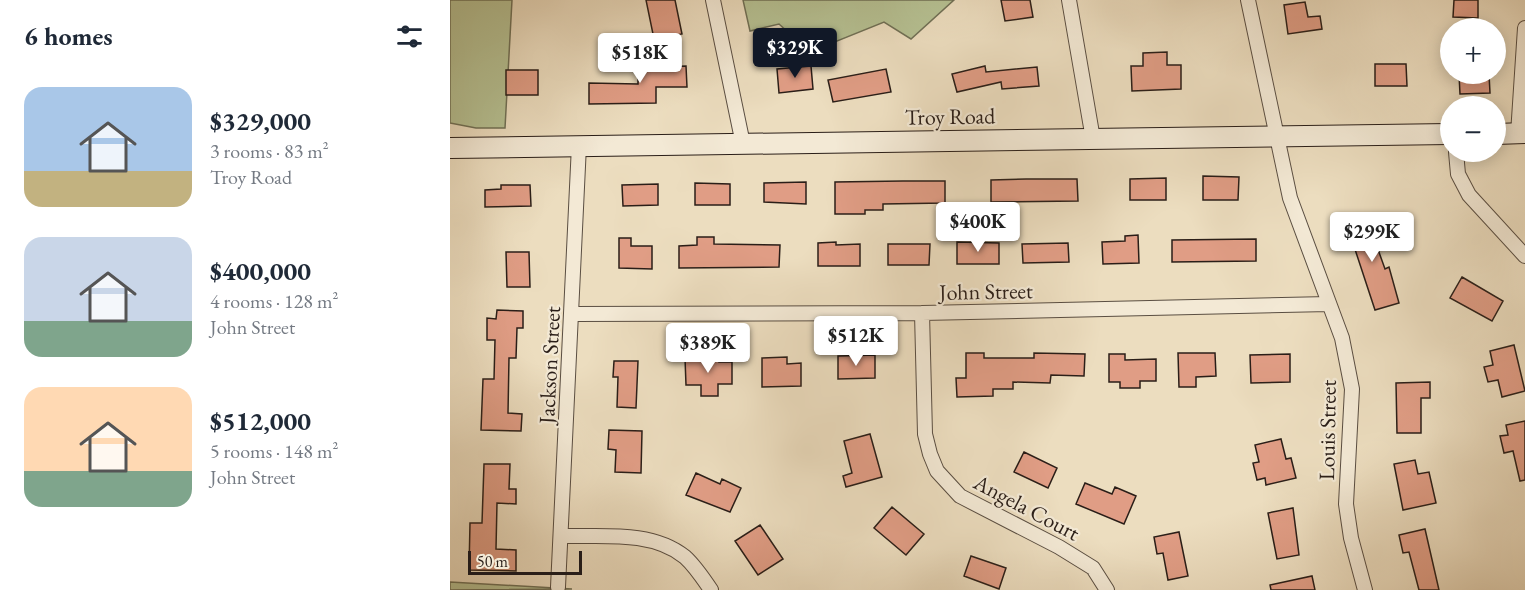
<!DOCTYPE html>
<html lang="en">
<head>
<meta charset="utf-8">
<style>
  body { margin:0; font-family:"EB Garamond",serif; background:#f6f6f7; color:#1f2937; height:100vh; display:flex; flex-direction:column; font-size:22px; white-space:nowrap }
  * { box-sizing:border-box; margin:0 }
  p { font-size:20px; color:#747a83 }
  .icon { flex:none; width:33px; height:33px; fill:none; stroke:currentColor; stroke-width:2; stroke-linecap:round; stroke-linejoin:round }
  .map { position:relative; flex:1; overflow:hidden }
  .sheet { display:flex; flex-direction:column; background:#fff; width:450px }
  .sheet>* { flex:none }
  .controls { position:absolute; left:990px; top:18px; display:grid; gap:12px }
  .controls a { display:grid; place-items:center; width:66px; height:66px; border-radius:50%; background:#fff; box-shadow:0 3px 15px #0003; font-size:30px }
  .scale { position:absolute; left:18px; bottom:15px; width:114px; box-sizing:border-box; padding-left:6px; border:3px solid #2a1e18; border-top:0; font-size:16px; line-height:21px; white-space:nowrap; color:#2a1e18; -webkit-text-stroke:4px #f3e9d5; paint-order:stroke }
  .price { position:absolute; translate:-50% -51px; padding:0 14px; border-radius:6px; background:#fff; color:#222; font-size:20px; line-height:39px; filter:drop-shadow(0 2px 3px #0008) }
  .price::after { content:''; position:absolute; left:50%; top:36px; width:18px; height:14px; margin-left:-9px; background:inherit; clip-path:polygon(0 0,100% 0,50% 100%) }
  .price.active { background:#111827; color:#fff }
  ul { padding:0; list-style:none }
  li { display:flex; align-items:center; gap:18px; height:150px; padding:0 24px }
  li span { display:grid; place-items:center; flex:none; width:168px; height:120px; border-radius:18px; color:#555 }
  li>.icon { margin-inline-start:auto }
  span .icon { width:72px; height:72px; fill:#fffc; stroke-width:1 }
  li b { font-size:26px }
  h2 { display:flex; justify-content:space-between; align-items:center; height:72px; padding:0 24px; font-size:26px }
  main { display:flex; flex:1; min-height:0 }
  .map>svg:first-child { display:block }
</style>
</head>
<body>
<main>
<section class="sheet">
<h2>6 homes<svg class="icon" aria-label="filters" viewBox="0 0 24 24"><path d="M4 7h16M4 17h16"/><circle cx="9" cy="7" r="2"/><circle cx="15" cy="17" r="2"/></svg></h2>
<ul>
<li><span style="background:linear-gradient(#a9c7e8 70%,#c2b280 0)"><svg class="icon" aria-label="home" viewBox="0 0 24 24"><path d="M3 11l9-7 9 7M6 9v11h12V9"/></svg></span><div><b>$329,000</b><p>3 rooms · 83 m²</p><p>Troy Road</p></div></li>
<li><span style="background:linear-gradient(#c9d6e8 70%,#7fa58c 0)"><svg class="icon" aria-label="home" viewBox="0 0 24 24"><path d="M3 11l9-7 9 7M6 9v11h12V9"/></svg></span><div><b>$400,000</b><p>4 rooms · 128 m²</p><p>John Street</p></div></li>
<li><span style="background:linear-gradient(#ffd9b3 70%,#7fa58c 0)"><svg class="icon" aria-label="home" viewBox="0 0 24 24"><path d="M3 11l9-7 9 7M6 9v11h12V9"/></svg></span><div><b>$512,000</b><p>5 rooms · 148 m²</p><p>John Street</p></div></li>
</ul>
</section>
<div class="map">
<svg width="1075" height="590" viewBox="0 0 1075 590">
  <rect width="100%" height="100%" fill="#ecddbf"/>
  <filter id="stains"><feTurbulence type="fractalNoise" baseFrequency=".00333" numOctaves="4"/><feColorMatrix values="0 0 0 0 .2 0 0 0 0 .09 0 0 0 0 .02 0 0 0 .5 -.17"/></filter>
  <radialGradient id="worn" r=".72"><stop offset=".6" stop-color="#630" stop-opacity="0"/><stop offset="1" stop-color="#630" stop-opacity=".3"/></radialGradient>
  <path fill="#b6c193" stroke="#707056" stroke-width="1.5" d="M0,0H62L55,128H26L0,123Z
    M293,0H504L461,39L434,22L360,52L329,24L300,31Z
    M0,582L122,589L0,590Z"/>
  <path fill="#e09d85" stroke="#2a1e18" stroke-width="1.5" d="M196,0H225L232,34L204,39Z
    M551,0H580L583,17L555,21Z
    M1004,0H1028V18L1003,17Z
    M855,2L858,17L870,16L872,29L838,34L834,5Z
    M717,52V65H731V89L682,91L681,66H693V53Z
    M193,54H208V67L236,66L237,87H206V103L139,104V83L188,84V67H193Z
    M925,64H956L957,86H925Z
    M361,66L363,89L329,93L327,69Z
    M535,66L536,72L587,67L589,86L552,89L551,82L507,92L502,74Z
    M436,69L441,92L383,102L378,80Z
    M56,70H88V95H56Z
    M1009,74H1039L1040,93L1010,94Z
    M753,176L789,177L788,200H753Z
    M716,178V200H680V179Z
    M576,179H627L628,201L541,202V180Z
    M453,181H495V203L433,204V210H415V214H385V182Z
    M356,182V204L314,202V183Z
    M245,183L280,184V205H245Z
    M208,184V205L173,206L172,185Z
    M51,185H80L81,206L35,207V190L51,189Z
    M915,213L935,269L939,267L949,303L925,310L895,219Z
    M688,235L689,263L653,264L652,242L675,241V236Z
    M247,237H264V244L330,245L329,267L229,268V246L247,245Z
    M169,238H181V246H202V269L169,268Z
    M806,239V261L722,262V240Z
    M386,242V245L410,244V266H368V243Z
    M507,242L549,243V264H507Z
    M618,243L619,262L573,263L572,244Z
    M438,244H480L479,265H438Z
    M56,252H79L80,287H57Z
    M1012,277L1053,301L1042,321L1000,298Z
    M47,310L73,311V328H67L66,358H59L58,413L72,414L71,431L31,430L33,379H44L45,340H37V318L46,319Z
    M1064,345L1075,391L1052,397L1048,380L1038,382L1034,367L1043,365L1040,351Z
    M516,353H534V358H584V353L635,354L634,376L601,375L600,383L563,382V389H543V396L507,397L506,378H516Z
    M728,353H765L766,376L746,377V387H729Z
    M659,354H675V360L706,359V381H690V388H670V382H659Z
    M840,354V382L801,383L800,355Z
    M425,355V378L388,379V356Z
    M337,357V364L351,363V386L312,387V358Z
    M235,358H269V362H282V384H268V396H251V385H236Z
    M164,361H188L186,408L167,407L168,377H163Z
    M980,382V398H971V433H947L946,383Z
    M1075,421V480L1070,481L1063,451L1054,453L1050,436L1058,435L1056,425Z
    M159,430L192,431L191,473L165,472L166,450L158,449Z
    M420,434L432,477L396,487L393,476L402,473L394,441Z
    M831,439L836,459L841,458L846,478L816,485L815,478L807,480L803,463L809,462L805,445Z
    M574,452L607,468L598,488L564,472Z
    M965,460L968,474L979,472L986,503L953,510L944,464Z
    M34,464H60L59,489H66V504L47,503L46,549L66,550V571L19,570L20,523H32Z
    M246,473L270,484L272,479L291,488L280,512L236,495Z
    M635,483L662,494L665,487L686,496L674,524L626,504Z
    M442,507L474,534L456,555L424,528Z
    M843,508L849,555L827,559L818,513Z
    M310,525L333,559L308,575L285,541Z
    M975,529L989,590H969L959,552L953,553L949,535Z
    M729,532L738,576L718,580L713,553L707,554L704,537Z
    M521,556L556,568L549,589L514,576Z
    M862,576L865,590H821L820,585Z"/>
  <g fill="none" stroke-linecap="round" stroke-linejoin="round">
    <g stroke="#5a4e42" stroke-width="16">
      <path id="street" d="M263,0L293,144
        M619,0L643,139
        M798,0L840,198L892,338L902,389L896,504L901,538L915,590
        M1068,134L1075,28
        M1006,152L1008,174L1019,195L1075,256
        M472,313L475,434L480,454L487,471L510,496L609,547L643,568L657,590
        M122,314L472,313L879,304
        M112,536C151,537 202,530 235,557C245,566 253,578 261,590
        M108,587L129,145"/>
    </g>
    <g stroke="#2a1e18" stroke-width="22">
      <path id="secondary" d="M1046,134L1075,133
        M0,148L1000,134"/>
    </g>
    <use href="#street" stroke="#f3e9d5" stroke-width="14"/>
    <use href="#secondary" stroke="#f3e9d5" stroke-width="20"/>
  </g>
  <g text-anchor="middle" stroke-width="4.5" stroke-linejoin="round" paint-order="stroke">
    <g font-size="22" fill="#2a1e18" stroke="#f3e9d5">
      <text transform="translate(500 116) rotate(-1)" y="8">Troy Road</text>
      <text transform="translate(536 291) rotate(-1)" y="8">John Street</text>
      <text transform="translate(99 365) rotate(-87)" y="8">Jackson Street</text>
      <text transform="translate(877 430) rotate(-89)" y="8">Louis Street</text>
      <text transform="translate(577 507) rotate(28)" y="8">Angela Court</text>
    </g>
  </g>
  <rect width="100%" height="100%" filter="url(#stains)"/>
  <rect width="100%" height="100%" fill="url(#worn)"/>
</svg>
<div class="controls">
<a>+</a>
<a>−</a>
</div>
<div class="scale">50 m</div>
<b class="price active" style="left:345px;top:79px">$329K</b>
<b class="price" style="left:190px;top:84px">$518K</b>
<b class="price" style="left:528px;top:253px">$400K</b>
<b class="price" style="left:922px;top:263px">$299K</b>
<b class="price" style="left:406px;top:367px">$512K</b>
<b class="price" style="left:258px;top:374px">$389K</b>
</div>
</main>
</body>
</html>
